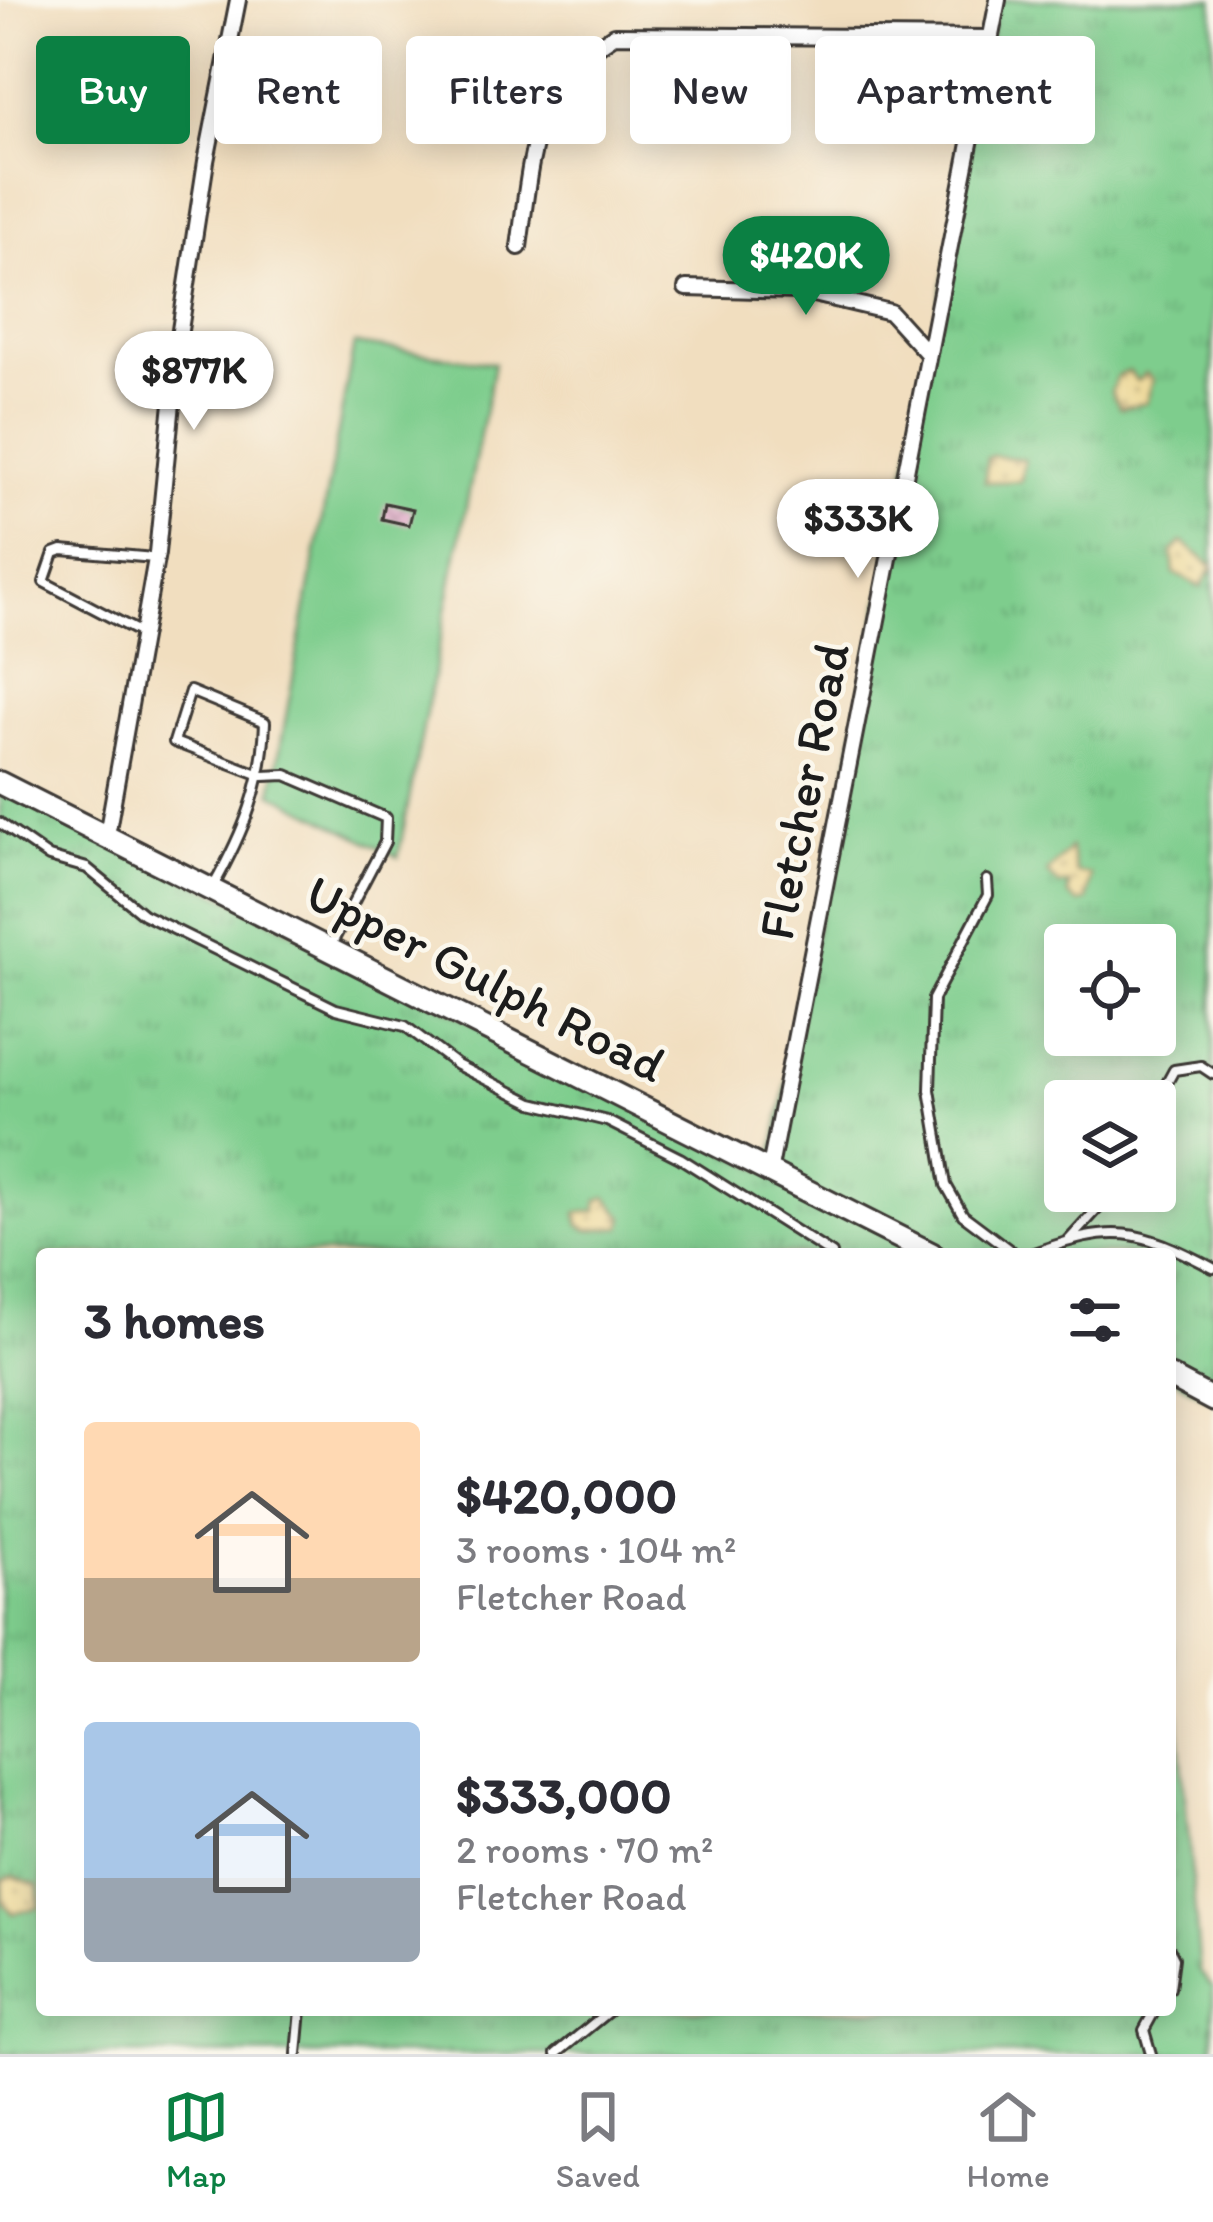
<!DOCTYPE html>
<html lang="en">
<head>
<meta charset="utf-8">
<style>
  body { margin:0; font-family:Itim,sans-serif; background:#f2f2f3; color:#2b2b33; height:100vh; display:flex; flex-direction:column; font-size:45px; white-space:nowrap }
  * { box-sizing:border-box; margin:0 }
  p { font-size:39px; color:#7c7c81 }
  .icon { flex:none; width:66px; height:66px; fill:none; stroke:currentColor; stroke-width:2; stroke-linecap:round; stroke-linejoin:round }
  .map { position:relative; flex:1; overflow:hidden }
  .panel { position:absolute; left:36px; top:1248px; width:1140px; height:768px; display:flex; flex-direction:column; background:#fff; border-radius:12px; box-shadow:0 6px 30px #0003 }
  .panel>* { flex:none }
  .top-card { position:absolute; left:36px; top:36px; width:1143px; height:108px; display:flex; gap:24px }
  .fabs { position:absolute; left:1044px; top:924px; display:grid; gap:24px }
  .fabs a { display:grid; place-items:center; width:132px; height:132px; border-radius:12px; background:#fff; box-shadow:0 6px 30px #0003; font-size:60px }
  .price { position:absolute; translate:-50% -102px; padding:0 27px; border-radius:42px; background:#fff; color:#222; font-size:39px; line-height:78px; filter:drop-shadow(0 3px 6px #0008) }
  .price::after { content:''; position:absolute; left:50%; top:72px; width:36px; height:27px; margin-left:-18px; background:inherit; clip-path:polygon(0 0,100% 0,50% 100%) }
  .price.active { background:#0b8043; color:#fff }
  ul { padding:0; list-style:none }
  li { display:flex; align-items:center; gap:36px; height:300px; padding:0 48px }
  li span { display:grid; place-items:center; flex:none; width:336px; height:240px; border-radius:12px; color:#555 }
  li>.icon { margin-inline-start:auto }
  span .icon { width:144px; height:144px; fill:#fffc; stroke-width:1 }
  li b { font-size:51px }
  h2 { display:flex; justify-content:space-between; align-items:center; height:144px; padding:0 48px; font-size:51px }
  .tag { padding:0 42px; border-radius:12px; background:#fff; box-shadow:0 6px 30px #0003; font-size:42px; line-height:108px }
  .tag.active { background:#0b8043; color:#fff }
  .tabs { display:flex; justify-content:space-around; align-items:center; height:168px; border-top:3px solid #e1e1e2; background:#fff; font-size:33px; color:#7c7c81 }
  .tabs a { display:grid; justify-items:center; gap:6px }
  .tabs .active { color:#0b8043 }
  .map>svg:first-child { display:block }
</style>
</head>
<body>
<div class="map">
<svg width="1213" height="2054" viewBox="0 0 1213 2054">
  <defs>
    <pattern id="grass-tufts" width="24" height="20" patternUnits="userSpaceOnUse" patternTransform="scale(3)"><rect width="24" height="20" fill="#7ecd8d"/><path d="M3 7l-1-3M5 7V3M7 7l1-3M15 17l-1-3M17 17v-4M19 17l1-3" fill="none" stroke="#6caf79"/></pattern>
    <pattern id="sand-dots" width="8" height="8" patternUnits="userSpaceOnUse" patternTransform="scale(3)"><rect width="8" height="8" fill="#eeda9e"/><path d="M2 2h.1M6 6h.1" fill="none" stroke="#ccba88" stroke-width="1.8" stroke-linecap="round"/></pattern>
    <pattern id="building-cross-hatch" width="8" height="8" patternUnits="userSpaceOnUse" patternTransform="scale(3)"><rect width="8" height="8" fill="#e3b5cd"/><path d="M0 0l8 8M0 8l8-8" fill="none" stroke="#c29baf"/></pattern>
  </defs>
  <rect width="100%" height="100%" fill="#fbf7ec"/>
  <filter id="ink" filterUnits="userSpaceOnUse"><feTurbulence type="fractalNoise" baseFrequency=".00833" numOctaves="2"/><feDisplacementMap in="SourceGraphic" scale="24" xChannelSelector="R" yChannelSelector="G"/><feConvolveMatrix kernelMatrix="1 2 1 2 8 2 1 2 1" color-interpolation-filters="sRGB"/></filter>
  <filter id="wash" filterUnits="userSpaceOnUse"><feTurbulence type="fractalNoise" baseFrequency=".004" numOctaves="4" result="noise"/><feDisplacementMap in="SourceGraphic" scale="48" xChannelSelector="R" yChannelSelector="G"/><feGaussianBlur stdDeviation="2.7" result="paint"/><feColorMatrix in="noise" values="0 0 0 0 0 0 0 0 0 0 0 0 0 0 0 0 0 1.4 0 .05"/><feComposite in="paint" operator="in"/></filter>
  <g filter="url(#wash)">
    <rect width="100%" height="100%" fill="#f1debf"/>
    <path fill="url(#grass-tufts)" stroke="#4d7454" stroke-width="3" fill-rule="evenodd" d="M998,0H1213V1400L1170,1377V1254H42V2010H1170V1624L1200,1972L1213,1988V2054H0V783L769,1173ZM1065,945H1155V1035H1065ZM1065,1101H1155V1191H1065Z"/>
    <path fill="url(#sand-dots)" stroke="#857b5d" stroke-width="3" d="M1129,371L1137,381L1146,373L1153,380L1146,403L1120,408L1111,392L1117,376Z
      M992,456L1024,459L1021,481L985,482L987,458Z
      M1182,542L1213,566L1201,587L1174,573L1172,552Z
      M1070,848L1076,873L1091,875L1087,901L1078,903L1068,895L1069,884L1060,885L1047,873Z
      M606,1197L624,1217L622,1227L588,1230L579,1225L577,1213L597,1211V1201Z
      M13,1876L37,1885L39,1907L13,1914L4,1903L3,1880Z"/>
    <path fill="#7ecd8d" stroke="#4d7454" stroke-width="3" d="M354,344L494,363L398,857L272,793Z"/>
    <g id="blocks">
      <path fill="url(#building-cross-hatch)" d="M385,503L413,509L409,525L382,519Z"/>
    </g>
  </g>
  <g filter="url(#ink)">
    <use href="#blocks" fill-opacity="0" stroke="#3c3934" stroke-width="3"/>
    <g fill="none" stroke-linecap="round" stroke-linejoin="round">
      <g stroke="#3c3934" stroke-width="14">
        <path id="lane" d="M141,633L44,582L54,553L62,550L154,558
          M0,823L49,857L87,868L143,914L336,1009L405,1026L457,1065L533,1103L607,1121L680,1158L832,1254
          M987,880L988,895L933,999L930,1090L946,1185L963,1215L1015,1254
          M213,887C244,831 263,786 265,722L190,691L174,742L263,776L286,775L386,818L385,842L330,947
          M1155,1105L1174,1070L1201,1066L1213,1074
          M1069,1240L1114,1191
          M1031,1254C1114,1223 1136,1228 1213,1268
          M1170,1950L1174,1958L1170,1988
          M297,2054L301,2010
          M556,2054L610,2010
          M1151,2054L1144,2030L1155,2010"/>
      </g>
      <g stroke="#3c3934" stroke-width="20">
        <path id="street" d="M519,247C532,156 531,88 614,35L989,38
          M686,288L801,291L890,312L928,354
          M107,835L157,553L178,343L206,161L238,0
          M769,1173L998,0"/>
      </g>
      <g stroke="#3c3934" stroke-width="27">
        <path id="secondary" d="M0,783L932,1254
          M1170,1377L1213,1400"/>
      </g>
      <use href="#lane" stroke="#fff" stroke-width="8"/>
      <use href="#street" stroke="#fff" stroke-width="14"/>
      <use href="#secondary" stroke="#fff" stroke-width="21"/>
    </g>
  </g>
  <g text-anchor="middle" stroke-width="9" stroke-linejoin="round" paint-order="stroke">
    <g font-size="51" fill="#1c1c1c" stroke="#fbf7ec">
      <text transform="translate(803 791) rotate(-79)" y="18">Fletcher Road</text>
      <text transform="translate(486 978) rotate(27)" y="18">Upper Gulph Road</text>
    </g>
  </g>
</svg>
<div class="fabs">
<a><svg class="icon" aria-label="locate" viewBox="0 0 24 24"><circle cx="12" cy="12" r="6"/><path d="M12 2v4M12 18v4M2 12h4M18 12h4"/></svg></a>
<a><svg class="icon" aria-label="layers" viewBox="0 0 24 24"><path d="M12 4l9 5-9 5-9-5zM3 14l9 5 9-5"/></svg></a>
</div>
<b class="price active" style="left:806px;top:318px">$420K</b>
<b class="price" style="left:194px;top:433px">$877K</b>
<b class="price" style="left:858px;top:581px">$333K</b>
<div class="top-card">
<a class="tag active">Buy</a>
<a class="tag">Rent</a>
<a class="tag">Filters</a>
<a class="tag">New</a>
<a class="tag">Apartment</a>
</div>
<section class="panel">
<h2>3 homes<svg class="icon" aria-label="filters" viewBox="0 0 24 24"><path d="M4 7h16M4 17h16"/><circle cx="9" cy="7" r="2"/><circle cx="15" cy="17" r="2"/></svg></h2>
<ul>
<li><span style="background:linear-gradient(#ffd9b3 65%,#b9a48a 0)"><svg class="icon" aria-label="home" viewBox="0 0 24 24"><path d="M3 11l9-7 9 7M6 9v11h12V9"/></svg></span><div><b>$420,000</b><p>3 rooms · 104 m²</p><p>Fletcher Road</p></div></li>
<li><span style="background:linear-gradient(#a9c7e8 65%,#9aa5b1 0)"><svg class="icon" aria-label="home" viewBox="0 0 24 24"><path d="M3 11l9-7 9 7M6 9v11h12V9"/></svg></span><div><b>$333,000</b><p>2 rooms · 70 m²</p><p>Fletcher Road</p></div></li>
</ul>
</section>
</div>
<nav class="tabs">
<a class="active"><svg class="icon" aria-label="map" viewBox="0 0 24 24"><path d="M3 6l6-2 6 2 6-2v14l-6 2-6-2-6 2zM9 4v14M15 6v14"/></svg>Map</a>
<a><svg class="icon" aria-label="saved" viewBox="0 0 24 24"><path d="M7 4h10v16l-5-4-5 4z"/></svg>Saved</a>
<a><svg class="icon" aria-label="home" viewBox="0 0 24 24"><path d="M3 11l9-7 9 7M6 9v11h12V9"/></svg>Home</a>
</nav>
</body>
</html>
